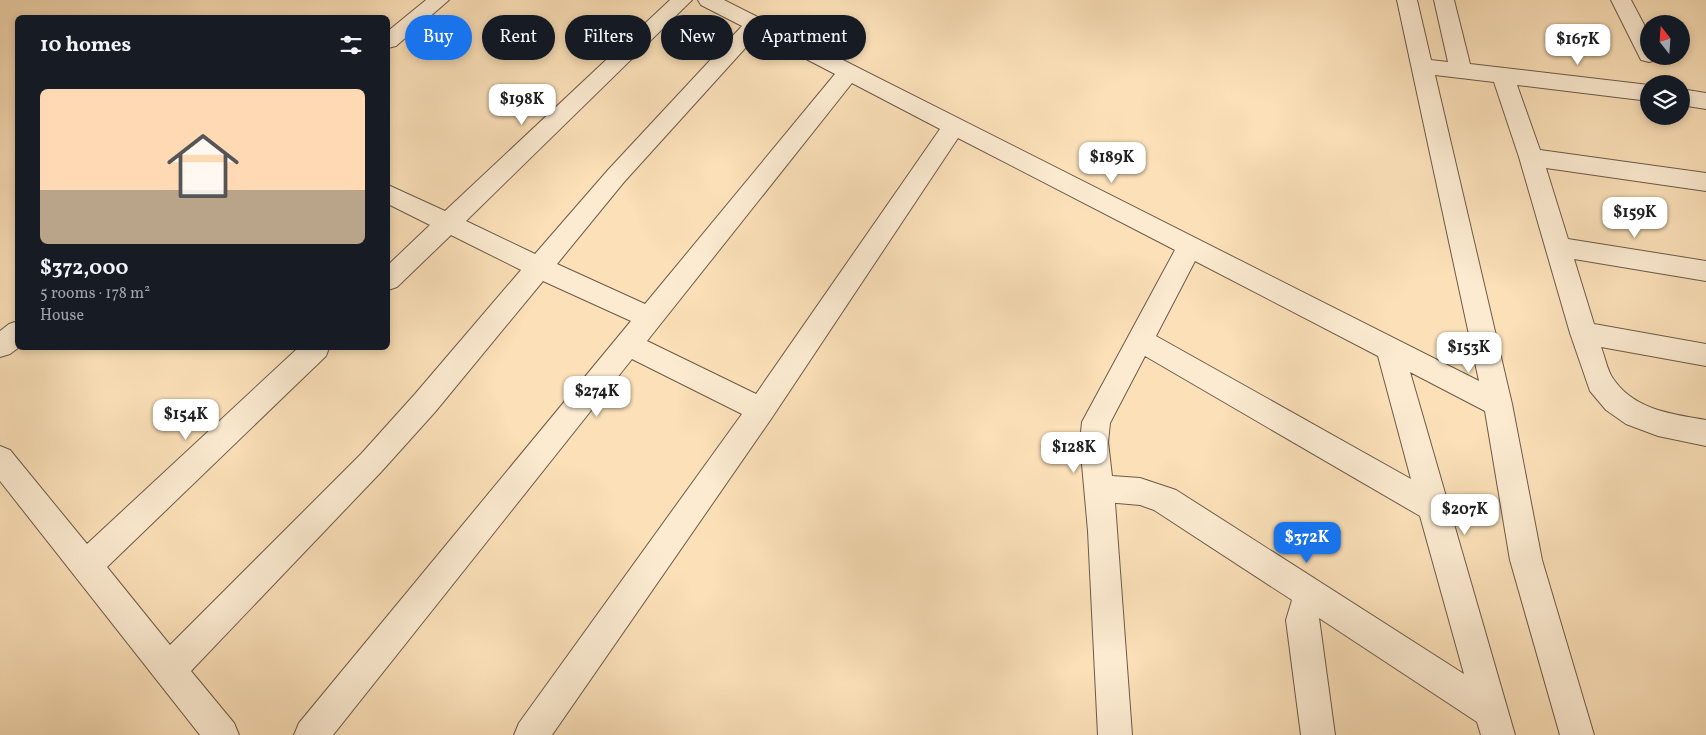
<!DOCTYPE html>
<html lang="en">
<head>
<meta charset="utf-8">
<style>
  body { margin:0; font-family:Vollkorn,serif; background:#242831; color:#f1f3f6; height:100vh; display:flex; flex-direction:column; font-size:19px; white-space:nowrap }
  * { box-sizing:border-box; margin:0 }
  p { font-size:16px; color:#9ea1a6 }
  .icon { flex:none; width:28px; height:28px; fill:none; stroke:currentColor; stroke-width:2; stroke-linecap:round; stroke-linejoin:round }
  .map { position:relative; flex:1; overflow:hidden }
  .side { position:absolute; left:15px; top:15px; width:375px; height:335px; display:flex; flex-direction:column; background:#171b24; border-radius:8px; box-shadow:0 2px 8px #0003 }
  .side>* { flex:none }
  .banner { position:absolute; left:405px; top:15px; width:475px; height:45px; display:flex; gap:10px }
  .needle { width:32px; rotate:343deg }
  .tools { position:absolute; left:1640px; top:15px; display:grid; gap:10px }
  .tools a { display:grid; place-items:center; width:50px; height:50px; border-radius:50%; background:#171b24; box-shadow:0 2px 8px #0003; font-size:25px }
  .price { position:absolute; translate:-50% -42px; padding:0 11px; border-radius:10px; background:#fff; color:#222; font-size:16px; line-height:32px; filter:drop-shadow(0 1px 2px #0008) }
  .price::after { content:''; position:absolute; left:50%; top:30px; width:15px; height:11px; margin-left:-8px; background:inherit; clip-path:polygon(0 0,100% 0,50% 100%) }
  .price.selected { background:#1a73e8; color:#fff }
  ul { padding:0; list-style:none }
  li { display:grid; align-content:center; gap:10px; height:265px; padding:0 25px }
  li+li { border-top:1px solid #363941 }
  li span { display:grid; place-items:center; height:155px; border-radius:8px; color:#555 }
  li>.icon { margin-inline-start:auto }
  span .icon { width:90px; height:90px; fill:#fffc; stroke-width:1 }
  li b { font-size:21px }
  h2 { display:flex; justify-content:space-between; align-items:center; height:60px; padding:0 25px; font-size:21px }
  .chip { padding:0 18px; border-radius:22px; background:#171b24; box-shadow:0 2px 8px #0003; font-size:18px; line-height:45px }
  .chip.selected { background:#1a73e8; color:#fff }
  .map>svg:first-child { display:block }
</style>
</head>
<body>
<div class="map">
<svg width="1706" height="735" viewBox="0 0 1706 735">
  <rect width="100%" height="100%" fill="#fbe0b8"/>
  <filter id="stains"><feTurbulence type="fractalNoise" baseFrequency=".004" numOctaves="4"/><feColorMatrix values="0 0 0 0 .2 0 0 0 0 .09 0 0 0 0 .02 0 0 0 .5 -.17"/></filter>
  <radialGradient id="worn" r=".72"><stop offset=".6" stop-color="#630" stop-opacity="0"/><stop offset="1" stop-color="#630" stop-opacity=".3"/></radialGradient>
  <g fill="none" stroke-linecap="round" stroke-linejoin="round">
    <g stroke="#6c5a4a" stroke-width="2">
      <path id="minor" d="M426,0H449L396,46L388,48V31Z
        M670,0H692L466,221L535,254L608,170L742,26L701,5L698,0H724L1479,381L1397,0H1417L1431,60L1448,62L1434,0H1454L1470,64L1649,85V101L1517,85L1540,150L1706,173V191L1546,168L1568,239L1706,261V281L1574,259L1594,324L1706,344V366L1601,347C1605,357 1607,369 1612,377C1633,410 1672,414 1706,420V446L1658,436L1626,424L1606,410L1590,391L1570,333L1519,157L1494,82L1435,75L1512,404L1542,560L1594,735H1560L1510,560L1485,411L1410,372L1515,735H1481L1477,722L1319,618L1335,735H1301L1286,620L1292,600L1154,510L1140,505L1117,503H1115L1132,735H1098L1088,531L1080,442L1082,422L1175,250L958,138L771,419L552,735H514L519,723L742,414L632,359L333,735H294L299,723L631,321L543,281L435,412L381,472L191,671L234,723L239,735H200L0,481V446L10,450L87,544L298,348H329L326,356L107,567L170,645L361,454L415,394L521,270L451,235L397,287L388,290V265L430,225L388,204V185L445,211ZM758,34L835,74L645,304L557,264L624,182ZM852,83L940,129L756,394L647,341ZM1195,261L1378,356L1411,479L1156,336ZM1145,356L1420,516L1464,674L1176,490L1140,478L1112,476L1108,442L1110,423Z
        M1611,0H1631L1649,34V56H1659L1657,60L1649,62L1641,60Z
        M1681,89L1706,93V109L1681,105Z
        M18,321V348L10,354L0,357V331L9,324Z"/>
    </g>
    <use href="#minor" fill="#fcebd1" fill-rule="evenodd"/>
  </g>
  <rect width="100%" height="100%" filter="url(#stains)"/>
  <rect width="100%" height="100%" fill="url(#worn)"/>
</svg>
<div class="tools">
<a><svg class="needle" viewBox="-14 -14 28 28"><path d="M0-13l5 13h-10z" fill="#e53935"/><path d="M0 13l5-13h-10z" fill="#9ea1a6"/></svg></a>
<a><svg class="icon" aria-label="layers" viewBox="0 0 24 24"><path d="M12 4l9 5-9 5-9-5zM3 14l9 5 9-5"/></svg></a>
</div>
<b class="price" style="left:1578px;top:66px">$167K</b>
<b class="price" style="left:522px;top:126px">$198K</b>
<b class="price" style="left:1112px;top:184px">$189K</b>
<b class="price" style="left:1635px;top:239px">$159K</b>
<b class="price" style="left:1469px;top:374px">$153K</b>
<b class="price" style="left:597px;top:418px">$274K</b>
<b class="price" style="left:186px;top:441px">$154K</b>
<b class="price" style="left:1074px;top:474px">$128K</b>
<b class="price" style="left:1465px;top:536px">$207K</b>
<b class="price selected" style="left:1307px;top:564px">$372K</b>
<div class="banner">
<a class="chip selected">Buy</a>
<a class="chip">Rent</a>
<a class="chip">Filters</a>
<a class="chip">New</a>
<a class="chip">Apartment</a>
</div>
<section class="side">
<h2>10 homes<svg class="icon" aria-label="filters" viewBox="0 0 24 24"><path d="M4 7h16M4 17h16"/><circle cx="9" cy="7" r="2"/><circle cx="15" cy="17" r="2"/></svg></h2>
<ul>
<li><span style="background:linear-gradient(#ffd9b3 65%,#b9a48a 0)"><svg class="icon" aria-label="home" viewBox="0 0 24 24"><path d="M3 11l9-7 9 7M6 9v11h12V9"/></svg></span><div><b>$372,000</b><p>5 rooms · 178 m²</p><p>House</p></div></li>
</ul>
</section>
</div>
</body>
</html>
